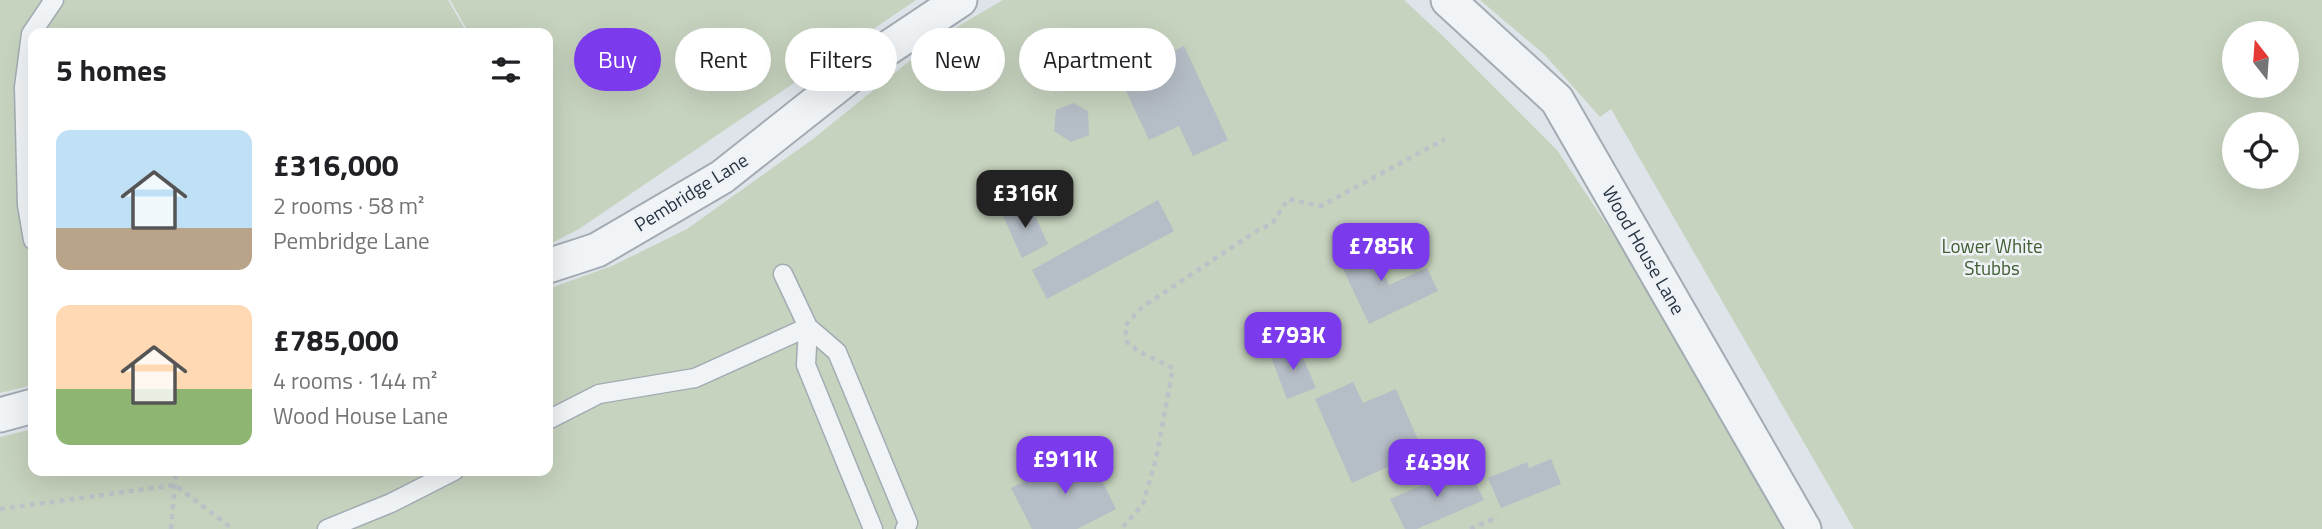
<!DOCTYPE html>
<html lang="en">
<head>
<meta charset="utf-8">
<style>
  body { margin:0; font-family:"Titillium Web",sans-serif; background:#f6f6f6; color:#202124; height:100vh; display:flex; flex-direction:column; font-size:26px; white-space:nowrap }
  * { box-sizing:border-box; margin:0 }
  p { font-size:23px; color:#757577 }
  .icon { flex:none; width:38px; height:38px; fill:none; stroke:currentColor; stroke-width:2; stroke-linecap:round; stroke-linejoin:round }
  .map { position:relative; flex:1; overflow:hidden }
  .panel { position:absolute; left:28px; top:28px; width:525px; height:448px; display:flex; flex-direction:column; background:#fff; border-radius:14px; box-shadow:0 7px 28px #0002 }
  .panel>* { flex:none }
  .hud { position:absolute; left:574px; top:28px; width:665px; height:63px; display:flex; gap:14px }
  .needle { width:46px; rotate:343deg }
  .tools { position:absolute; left:2222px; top:21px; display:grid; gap:14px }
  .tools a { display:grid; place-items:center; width:77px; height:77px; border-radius:50%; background:#fff; box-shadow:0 7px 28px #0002; font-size:35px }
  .price { position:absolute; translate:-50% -60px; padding:0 16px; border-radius:14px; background:#7c3aed; color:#fff; font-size:23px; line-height:46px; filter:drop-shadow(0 2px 4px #0008) }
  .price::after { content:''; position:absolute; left:50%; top:42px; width:21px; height:16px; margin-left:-10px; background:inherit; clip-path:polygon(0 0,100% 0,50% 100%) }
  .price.selected { background:#222; color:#fff }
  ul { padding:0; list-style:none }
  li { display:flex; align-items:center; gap:21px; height:175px; padding:0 28px }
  li span { display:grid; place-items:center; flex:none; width:196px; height:140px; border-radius:14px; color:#555 }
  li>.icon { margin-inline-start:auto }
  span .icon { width:84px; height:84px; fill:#fffc; stroke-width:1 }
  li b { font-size:30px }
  h2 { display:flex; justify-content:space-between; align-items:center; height:84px; padding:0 28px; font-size:30px }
  .tag { padding:0 24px; border-radius:32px; background:#fff; box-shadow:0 7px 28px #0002; font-size:24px; line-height:63px }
  .tag.selected { background:#7c3aed; color:#fff }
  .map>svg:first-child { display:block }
</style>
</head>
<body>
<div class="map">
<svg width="2322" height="529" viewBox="0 0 2322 529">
  <rect width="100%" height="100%" fill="#dee4e9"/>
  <path fill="#c6d3be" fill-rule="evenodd" d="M0,0H448L467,33H33V385L0,393Z
    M450,0H916L579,229L548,245V33H469Z
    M1003,0H1404L1445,38L1557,150L1720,395L1793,529H0V437L33,429V471H548V289L614,265L687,229L813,139L938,38Z
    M1480,0H2322V529H1854L1611,109L1600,117L1545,55ZM2235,33H2287V86H2235ZM2235,124H2287V177H2235Z"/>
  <path fill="#b5bdc6" d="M1184,46L1228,140L1193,156L1179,126L1149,140L1119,76Z
    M1073,103L1088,111L1089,135L1071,142L1054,131L1056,110Z
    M1158,200L1174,231L1047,299L1032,270Z
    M1029,203L1048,244L1022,258L1003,216Z
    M1368,239L1389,285L1427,268L1438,291L1369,324L1336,254Z
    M1297,344L1316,388L1287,399L1270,354Z
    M1353,382L1363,403L1396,389L1423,451L1352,483L1315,399Z
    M1087,450L1116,509L1077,529H1032L1011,488Z
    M1551,459L1561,484L1501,508L1488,478L1527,462L1529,468Z
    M1467,466L1484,500L1417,529H1405L1390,499Z"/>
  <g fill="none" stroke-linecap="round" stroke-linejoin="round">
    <g stroke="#a3abb3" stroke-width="21">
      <path id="service" d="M33,240L27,205L24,87L31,34L54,0
        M783,274L808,327L837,352L908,523L905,529
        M808,327L806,365L873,529
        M548,420L599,394L695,378L808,327
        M327,529L391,503L454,471"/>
    </g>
    <g stroke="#a3abb3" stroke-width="37">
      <path id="minor" d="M1448,0L1557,100L1804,529
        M548,266L597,250L722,177L870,60L960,0
        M0,415L33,406"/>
    </g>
    <path stroke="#bcc2c8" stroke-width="4.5" stroke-dasharray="5 5" stroke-linecap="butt" d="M0,509L175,485L233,529
      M1123,527L1143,504L1156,459L1173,368L1138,351L1127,342L1125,326L1141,308L1258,230L1272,224L1288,199L1321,206L1445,139
      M171,529L176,471
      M1470,529L1498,517"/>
    <use href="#service" stroke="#f1f4f7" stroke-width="18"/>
    <use href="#minor" stroke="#f1f4f7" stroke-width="33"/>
  </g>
  <g text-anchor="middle" stroke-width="5" stroke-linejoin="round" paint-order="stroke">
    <g font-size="19" fill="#263341" stroke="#eef2f6">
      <text transform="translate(691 192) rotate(-32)" y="7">Pembridge Lane</text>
      <text transform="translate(1644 250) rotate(60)" y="7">Wood House Lane</text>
    </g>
    <g font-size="19" fill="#405e32" stroke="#eef2f6">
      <text x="1992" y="253">Lower White<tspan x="1992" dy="22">Stubbs</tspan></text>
    </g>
  </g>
</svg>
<div class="tools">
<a><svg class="needle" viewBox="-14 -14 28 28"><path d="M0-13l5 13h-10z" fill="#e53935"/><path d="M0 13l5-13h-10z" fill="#757577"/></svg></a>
<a><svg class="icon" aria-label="locate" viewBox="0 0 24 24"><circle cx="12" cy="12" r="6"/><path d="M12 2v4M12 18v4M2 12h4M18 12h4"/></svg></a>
</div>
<b class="price selected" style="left:1025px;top:230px">£316K</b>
<b class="price" style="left:1381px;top:283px">£785K</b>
<b class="price" style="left:1293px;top:372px">£793K</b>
<b class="price" style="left:1065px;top:496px">£911K</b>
<b class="price" style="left:1437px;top:499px">£439K</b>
<div class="hud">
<a class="tag selected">Buy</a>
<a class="tag">Rent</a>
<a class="tag">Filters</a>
<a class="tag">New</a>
<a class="tag">Apartment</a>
</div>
<section class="panel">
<h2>5 homes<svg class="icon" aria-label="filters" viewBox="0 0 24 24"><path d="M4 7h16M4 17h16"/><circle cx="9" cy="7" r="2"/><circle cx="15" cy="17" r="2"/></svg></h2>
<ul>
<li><span style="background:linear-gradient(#bfe0f5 70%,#b9a48a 0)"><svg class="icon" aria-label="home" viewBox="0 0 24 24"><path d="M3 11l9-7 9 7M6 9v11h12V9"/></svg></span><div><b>£316,000</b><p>2 rooms · 58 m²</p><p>Pembridge Lane</p></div></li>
<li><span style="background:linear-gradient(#ffd9b3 60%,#8fb573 0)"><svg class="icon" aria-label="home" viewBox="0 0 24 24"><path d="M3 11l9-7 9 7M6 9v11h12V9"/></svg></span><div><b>£785,000</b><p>4 rooms · 144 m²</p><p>Wood House Lane</p></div></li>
</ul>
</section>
</div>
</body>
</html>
